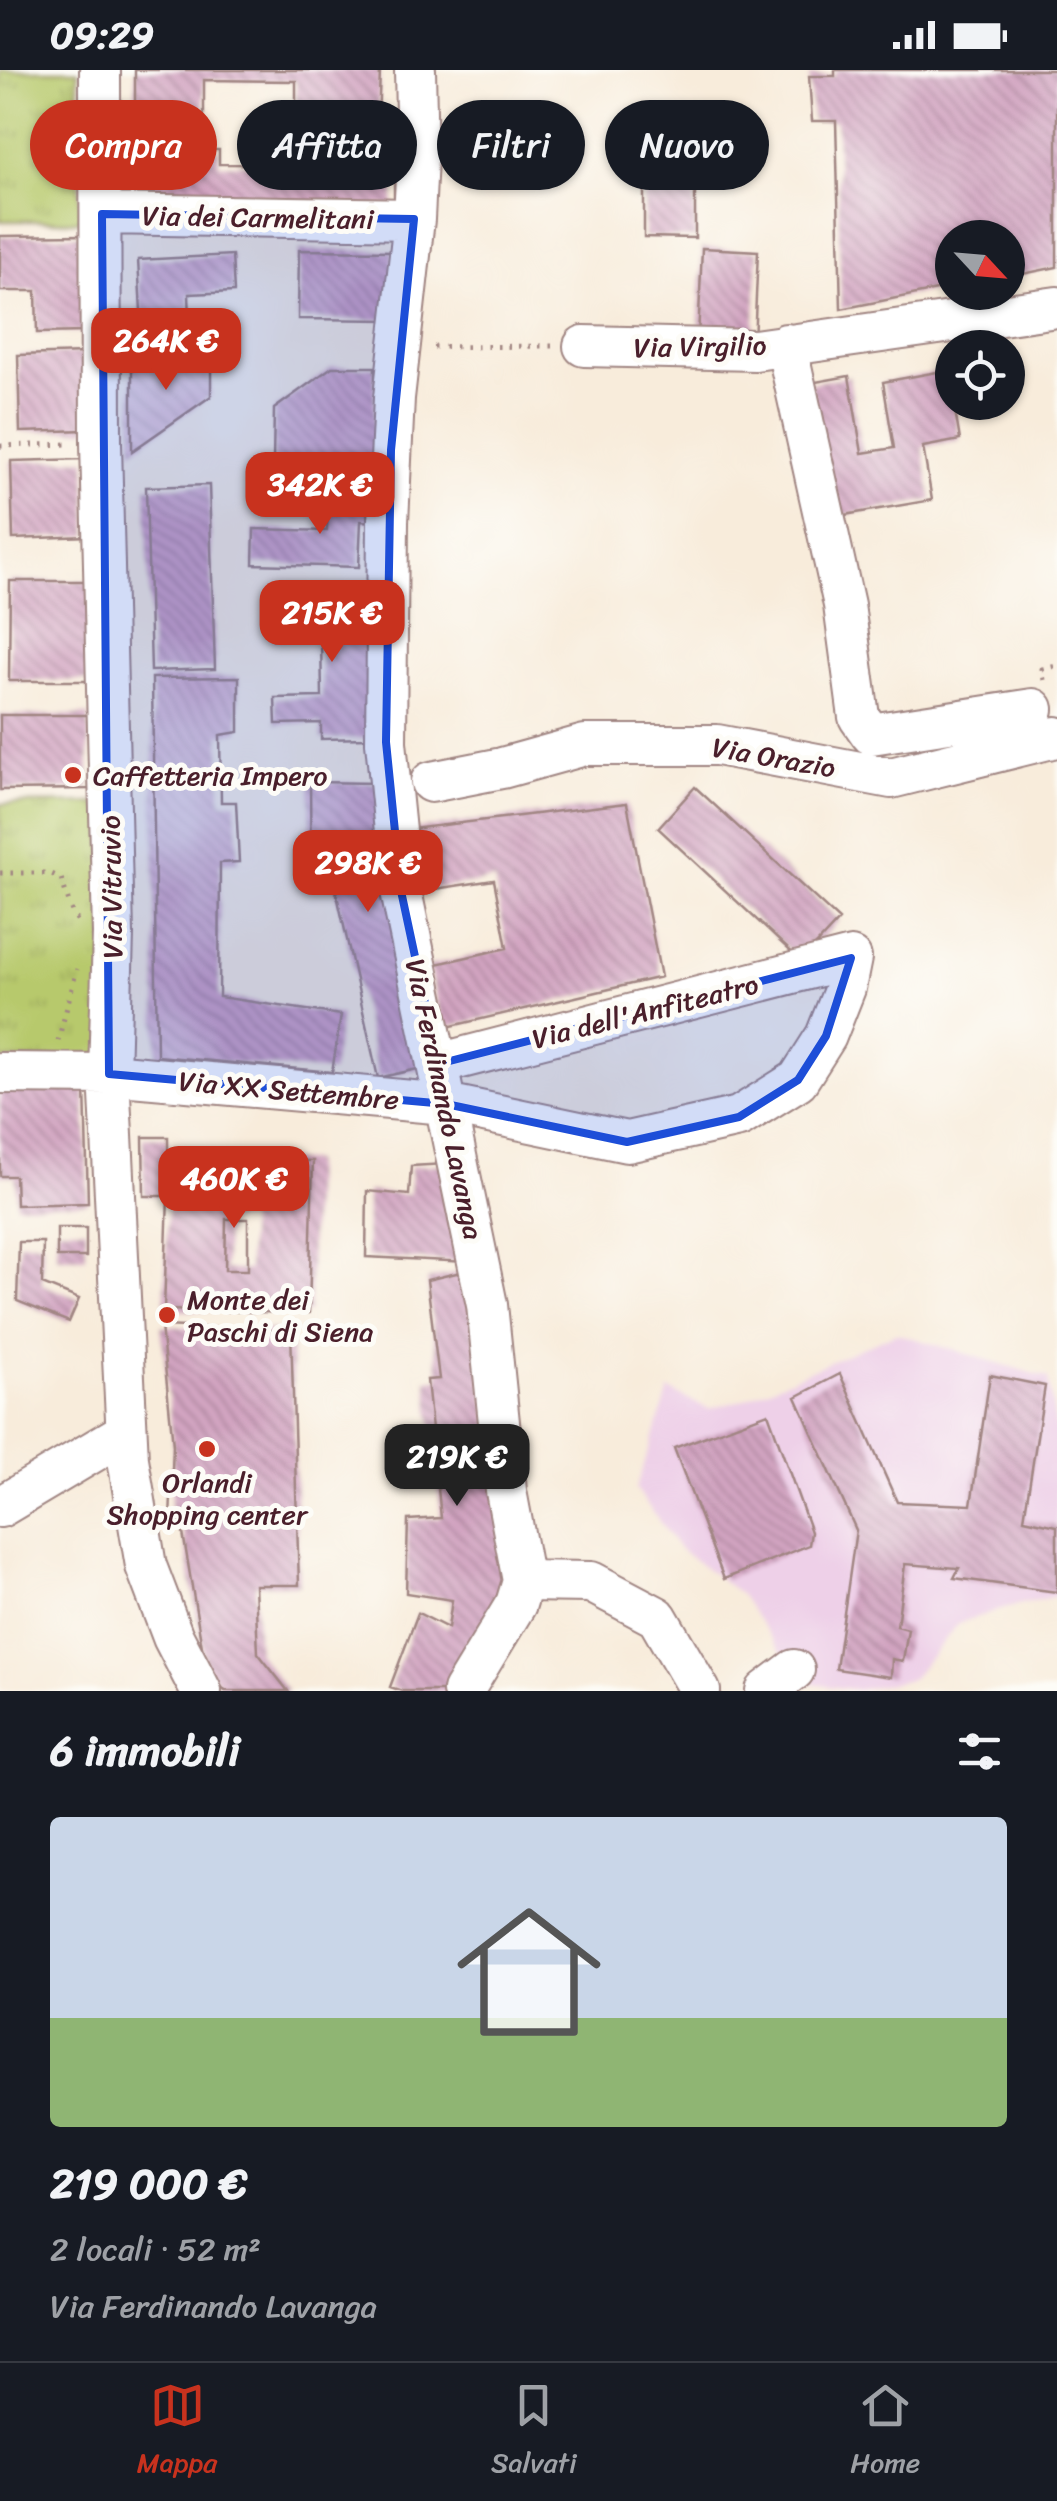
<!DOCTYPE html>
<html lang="it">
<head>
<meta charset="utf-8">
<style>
  body { margin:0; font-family:Sriracha,sans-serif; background:#242831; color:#f1f3f6; height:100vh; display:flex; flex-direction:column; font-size:38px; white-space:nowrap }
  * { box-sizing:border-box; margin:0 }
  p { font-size:32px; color:#9ea1a6 }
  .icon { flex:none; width:55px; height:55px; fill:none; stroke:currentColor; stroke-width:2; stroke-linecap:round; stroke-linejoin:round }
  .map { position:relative; height:1621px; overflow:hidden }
  .details { display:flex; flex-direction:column; background:#171b24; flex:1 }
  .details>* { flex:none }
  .top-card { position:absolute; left:30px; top:30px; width:998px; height:90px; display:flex; gap:20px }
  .needle { width:65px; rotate:116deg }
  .tools { position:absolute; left:935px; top:150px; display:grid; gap:20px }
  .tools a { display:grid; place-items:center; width:90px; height:90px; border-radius:50%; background:#171b24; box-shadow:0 2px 8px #0004; font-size:50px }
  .price { position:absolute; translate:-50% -85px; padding:0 22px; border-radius:20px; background:#c8321e; color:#fff; font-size:32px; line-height:65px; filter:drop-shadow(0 2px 5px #0008) }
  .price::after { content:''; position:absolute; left:50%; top:60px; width:30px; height:22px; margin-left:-15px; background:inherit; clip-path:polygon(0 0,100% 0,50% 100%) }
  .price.active { background:#222; color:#fff }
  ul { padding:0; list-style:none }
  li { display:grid; align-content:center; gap:20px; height:530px; padding:0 50px }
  li span { display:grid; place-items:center; height:310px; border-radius:10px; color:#555 }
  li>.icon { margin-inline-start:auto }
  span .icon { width:180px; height:180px; fill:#fffc; stroke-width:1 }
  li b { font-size:42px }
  h2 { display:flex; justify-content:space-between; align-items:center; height:120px; padding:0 50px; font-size:42px }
  .tag { padding:0 35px; border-radius:45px; background:#171b24; box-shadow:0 2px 8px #0004; font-size:35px; line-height:90px }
  .tag.active { background:#c8321e; color:#fff }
  .status { display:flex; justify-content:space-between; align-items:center; height:70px; padding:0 50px; background:#171b24; direction:ltr }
  .status svg { height:28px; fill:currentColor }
  .tab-bar { display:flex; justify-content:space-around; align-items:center; height:140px; border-top:2px solid #363941; background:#171b24; font-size:28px; color:#9ea1a6 }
  .tab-bar a { display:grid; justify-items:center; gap:5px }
  .tab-bar .active { color:#c8321e }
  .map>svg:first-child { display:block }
</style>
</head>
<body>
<div class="status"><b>09:29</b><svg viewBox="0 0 49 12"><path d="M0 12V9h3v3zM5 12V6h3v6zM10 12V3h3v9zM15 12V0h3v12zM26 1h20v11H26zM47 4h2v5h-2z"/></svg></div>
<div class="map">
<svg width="1057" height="1621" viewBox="0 0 1057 1621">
  <defs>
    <pattern id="grass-tufts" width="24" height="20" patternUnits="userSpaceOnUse" patternTransform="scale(2.5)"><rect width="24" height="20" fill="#b7c96c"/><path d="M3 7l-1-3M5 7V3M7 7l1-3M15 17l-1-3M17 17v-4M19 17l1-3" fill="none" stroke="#9fac5e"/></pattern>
    <pattern id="building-back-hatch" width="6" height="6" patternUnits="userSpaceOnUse" patternTransform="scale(2.5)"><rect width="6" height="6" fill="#d2a4c1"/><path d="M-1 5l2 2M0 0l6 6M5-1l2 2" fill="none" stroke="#ac859d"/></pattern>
  </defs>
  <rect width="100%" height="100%" fill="#fdfcf7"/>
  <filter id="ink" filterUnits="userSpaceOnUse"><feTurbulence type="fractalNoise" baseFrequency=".01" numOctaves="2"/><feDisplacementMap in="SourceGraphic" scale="20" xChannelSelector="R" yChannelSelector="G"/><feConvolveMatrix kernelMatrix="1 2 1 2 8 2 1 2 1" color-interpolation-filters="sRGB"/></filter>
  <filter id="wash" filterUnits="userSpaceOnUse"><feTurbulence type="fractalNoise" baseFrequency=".0048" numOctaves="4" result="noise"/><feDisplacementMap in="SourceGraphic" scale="40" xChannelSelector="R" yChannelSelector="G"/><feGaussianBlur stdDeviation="2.25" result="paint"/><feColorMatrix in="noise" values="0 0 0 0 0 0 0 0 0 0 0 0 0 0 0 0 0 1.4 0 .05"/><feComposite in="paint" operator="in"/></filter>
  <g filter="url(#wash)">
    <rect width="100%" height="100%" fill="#f8ecdb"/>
    <path fill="#eed0e8" d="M896,1263L1048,1308L1057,1365V1526L1008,1537L959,1553L911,1609L858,1620L803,1613L740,1524L679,1479L636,1419L669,1320L709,1339L742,1330Z"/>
    <path fill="url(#grass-tufts)" stroke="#80744c" stroke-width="2.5" d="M0,0H78L80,151H0Z
      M103,733L107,990H0V734Z"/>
    <g id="blocks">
      <path fill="url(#building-back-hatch)" fill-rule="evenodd" d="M135,0H380L377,80L296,82V11L204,10V80H219V94L394,95V136L135,135Z
        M835,0H1057V197L1008,207V168H952V217L841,239L836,51H812L809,6H835Z
        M644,85H695V168L644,167Z
        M85,165L86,262L37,263L36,221H0V166Z
        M702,178L758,181L754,272L698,269Z
        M299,180L393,181V250L298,249Z
        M232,185L234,222L189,224L191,272L143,275L138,190Z
        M85,283L87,360L20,362L18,285Z
        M211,288V326L132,381V291Z
        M332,297H375L374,390L273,391L274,339Z
        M948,300L960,370L923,377L932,430L833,447L810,313L849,306L862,383L894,378L883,312Z
        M86,389L88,466L13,469L11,391Z
        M209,415L215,599L151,601L146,417Z
        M328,424L376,426L375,452L361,451L359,497L253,494L254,459L327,461Z
        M10,511H92L91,611H9Z
        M375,531L370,668L321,669V653L276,654L275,628L322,627L321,568L273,569L272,533Z
        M239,607V662L220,665L221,732H236L239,792L220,793L219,927L341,945L332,1002L157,986L152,608Z
        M0,645H89V719L0,720Z
        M310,712L379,713L426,997L378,1008L335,816H311Z
        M695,717L839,850L801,891L658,758Z
        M627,733L661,907L443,958L428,896L507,878L494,810L415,822L411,759Z
        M85,1016L88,1133L16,1135L15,1106H0V1018Z
        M143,1067H168V1088L313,1091L309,1243L164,1240L168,1126H144ZM226,1149H248V1200H225Z
        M446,1094L468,1192L366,1187L367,1121L409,1125L411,1096Z
        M57,1158H86V1187H57Z
        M19,1172H43L42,1214L79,1229L69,1252L17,1231Z
        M465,1201L515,1511L456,1621H402L390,1617L418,1543L448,1558L452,1530L406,1523L408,1450L441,1448L427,1310L439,1309L427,1210Z
        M161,1256L291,1261L299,1515H255L258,1583L288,1621H225L205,1595L181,1451H170L173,1375Z
        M840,1304L897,1432L971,1435L990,1305L1045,1316L1024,1449L1057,1456V1522L954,1508L959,1498L905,1494L897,1556L908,1559L903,1591L892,1589L891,1607L836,1599L856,1460L796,1327Z
        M768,1343L811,1462L809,1475L724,1509L674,1378Z"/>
    </g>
  </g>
  <g filter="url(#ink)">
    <use href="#blocks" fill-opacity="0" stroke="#a18683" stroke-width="2.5"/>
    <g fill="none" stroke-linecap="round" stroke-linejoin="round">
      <g stroke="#a18683" stroke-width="44">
        <path id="minor" d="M100,0L101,373L113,864L109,1004L128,1389L146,1496L173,1567L201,1621
          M415,0L417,88L414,149L394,328L388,452L386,672L401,821L487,1235L506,1421L523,1511L516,1534L463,1621
          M102,144L414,149
          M786,274L844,535L859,647L871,664L1033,639
          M584,276L755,280L1057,237
          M431,712L502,698L585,675H717L891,708L1056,667
          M0,1003L109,1004L446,1034L627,1072L739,1047L798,1010L826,966L845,918L851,888L438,994
          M0,1437L126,1362
          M523,1511L591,1512L657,1547L700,1621
          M766,1621L794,1600"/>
      </g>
      <path stroke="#a18683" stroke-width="5" stroke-dasharray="2.5 8" stroke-linecap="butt" d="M434,277L553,276
        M0,376L68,374
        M1044,610L1042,599L1057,596
        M0,803H49L61,808L72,842L79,853
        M58,971L77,899"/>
      <use href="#minor" stroke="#fff" stroke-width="40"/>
    </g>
  </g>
  <path fill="#1d4ed8" fill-opacity="0.2" stroke="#1d4ed8" stroke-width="8" stroke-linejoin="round" d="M102,144L414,149L391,380L386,672L401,821L438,994L851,888L826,966L798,1010L739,1047L627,1072L446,1034L109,1004Z"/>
  <g fill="#c8321e" stroke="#fdfcf7" stroke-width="4">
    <circle cx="73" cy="705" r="10"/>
    <circle cx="167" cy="1245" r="10"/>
    <circle cx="207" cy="1379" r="10"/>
  </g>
  <g text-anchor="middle" stroke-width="10" stroke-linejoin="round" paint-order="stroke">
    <g font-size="28" fill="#4a1f2b" stroke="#fdfcf7">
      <text transform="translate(258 147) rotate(1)" y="10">Via dei Carmelitani</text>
      <text transform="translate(700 276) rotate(-1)" y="10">Via Virgilio</text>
      <text transform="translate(774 687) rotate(10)" y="10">Via Orazio</text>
      <text transform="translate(111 817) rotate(-91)" y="10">Via Vitruvio</text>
      <text transform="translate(645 941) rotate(-14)" y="10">Via dell'Anfiteatro</text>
      <text transform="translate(289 1020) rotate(5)" y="10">Via XX Settembre</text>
      <text transform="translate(445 1029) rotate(78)" y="10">Via Ferdinando Lavanga</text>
    </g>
    <g font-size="28" fill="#4a1f2b" stroke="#fdfcf7" text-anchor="start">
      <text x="93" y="715">Caffetteria Impero</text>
      <text x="187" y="1239">Monte dei<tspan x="187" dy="32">Paschi di Siena</tspan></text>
      <text x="207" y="1422" text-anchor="middle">Orlandi<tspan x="207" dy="32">Shopping center</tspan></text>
    </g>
  </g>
</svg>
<div class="tools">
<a><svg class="needle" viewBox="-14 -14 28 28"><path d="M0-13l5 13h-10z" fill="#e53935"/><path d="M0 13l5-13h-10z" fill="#9ea1a6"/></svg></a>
<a><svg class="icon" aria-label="locate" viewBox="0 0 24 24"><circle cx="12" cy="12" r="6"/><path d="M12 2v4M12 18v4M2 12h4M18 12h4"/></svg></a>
</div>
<b class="price" style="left:166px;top:323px">264K €</b>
<b class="price" style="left:320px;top:467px">342K €</b>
<b class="price" style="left:332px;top:595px">215K €</b>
<b class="price" style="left:368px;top:845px">298K €</b>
<b class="price" style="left:234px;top:1161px">460K €</b>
<b class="price active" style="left:457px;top:1439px">219K €</b>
<div class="top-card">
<a class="tag active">Compra</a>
<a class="tag">Affitta</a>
<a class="tag">Filtri</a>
<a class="tag">Nuovo</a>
</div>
</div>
<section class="details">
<h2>6 immobili<svg class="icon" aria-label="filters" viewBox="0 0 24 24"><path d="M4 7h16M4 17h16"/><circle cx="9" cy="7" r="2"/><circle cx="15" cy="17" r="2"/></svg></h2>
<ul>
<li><span style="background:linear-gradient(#c9d6e8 65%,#8fb573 0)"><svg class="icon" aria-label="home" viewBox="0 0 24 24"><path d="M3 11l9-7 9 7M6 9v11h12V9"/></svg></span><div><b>219 000 €</b><p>2 locali · 52 m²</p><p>Via Ferdinando Lavanga</p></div></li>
</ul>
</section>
<nav class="tab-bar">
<a class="active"><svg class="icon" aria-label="map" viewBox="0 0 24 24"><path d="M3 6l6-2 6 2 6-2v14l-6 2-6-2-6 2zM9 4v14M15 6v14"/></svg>Mappa</a>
<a><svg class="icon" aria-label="saved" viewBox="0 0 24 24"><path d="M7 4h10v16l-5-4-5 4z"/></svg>Salvati</a>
<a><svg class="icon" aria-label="home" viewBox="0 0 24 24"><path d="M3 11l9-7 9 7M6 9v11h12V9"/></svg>Home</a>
</nav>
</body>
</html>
